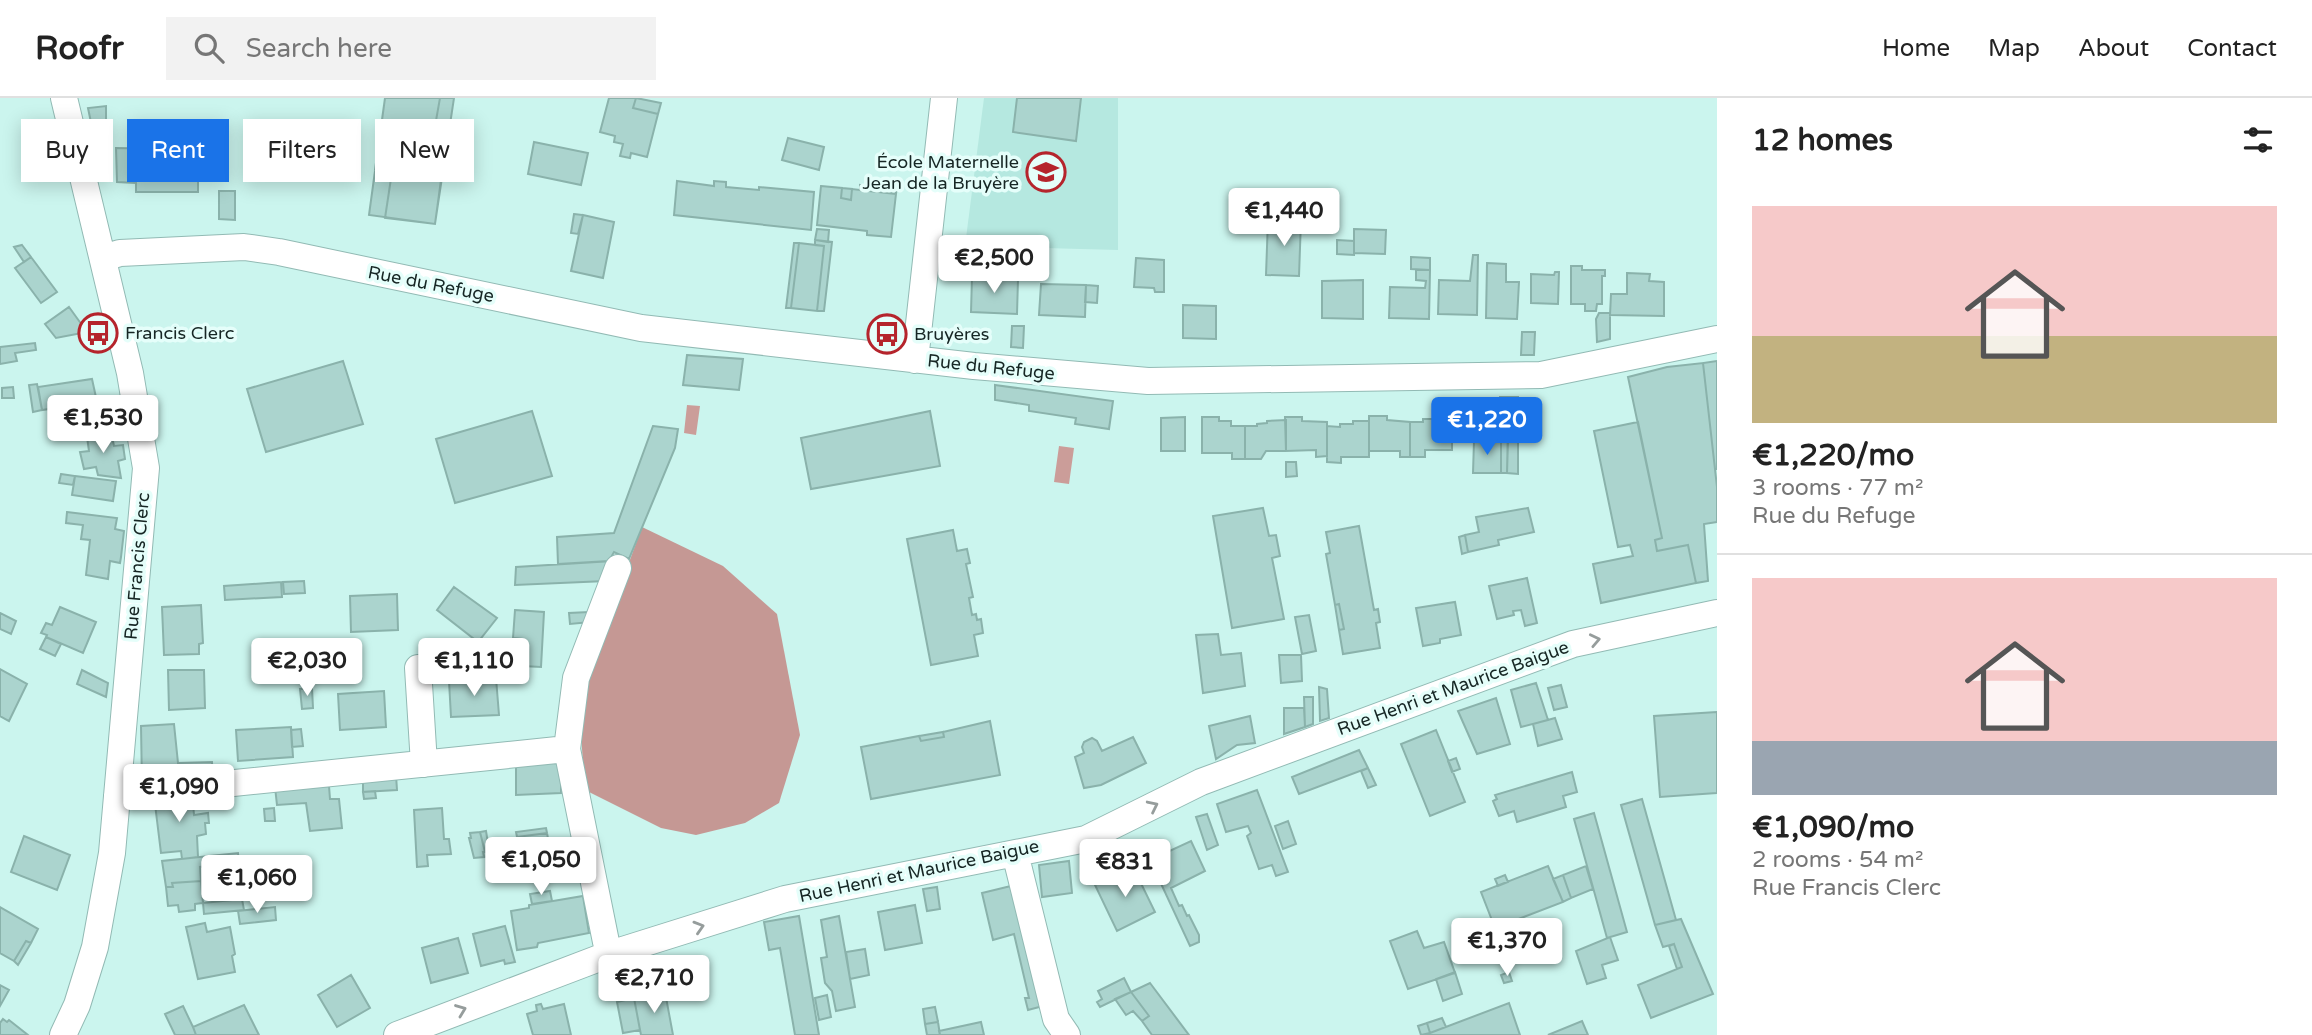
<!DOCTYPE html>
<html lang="en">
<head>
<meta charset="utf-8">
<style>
  body { margin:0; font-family:"Varela Round",sans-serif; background:#f2f2f2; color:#222; height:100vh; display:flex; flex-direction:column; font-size:26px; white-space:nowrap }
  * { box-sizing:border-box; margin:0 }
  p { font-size:23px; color:#767676 }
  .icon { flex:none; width:38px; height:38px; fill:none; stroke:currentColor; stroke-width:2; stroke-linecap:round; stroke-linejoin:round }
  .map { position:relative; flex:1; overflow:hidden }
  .sheet { display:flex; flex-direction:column; background:#fff; width:595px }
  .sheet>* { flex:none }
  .top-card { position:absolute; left:21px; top:21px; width:665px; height:63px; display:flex; gap:14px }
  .price { position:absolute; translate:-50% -60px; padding:0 16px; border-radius:7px; background:#fff; color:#222; font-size:23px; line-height:46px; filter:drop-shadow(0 2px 4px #0008) }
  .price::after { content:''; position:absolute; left:50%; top:42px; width:21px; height:16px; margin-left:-10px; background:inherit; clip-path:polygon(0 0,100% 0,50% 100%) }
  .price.current { background:#1a73e8; color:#fff }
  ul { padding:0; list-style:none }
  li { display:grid; align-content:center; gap:14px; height:371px; padding:0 35px }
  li+li { border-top:2px solid #e0e0e0 }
  li span { display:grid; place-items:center; height:217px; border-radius:0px; color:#555 }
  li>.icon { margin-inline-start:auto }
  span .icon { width:126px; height:126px; fill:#fffc; stroke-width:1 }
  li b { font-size:30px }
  h2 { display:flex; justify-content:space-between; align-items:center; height:84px; padding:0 35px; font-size:30px }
  .pill { padding:0 24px; border-radius:0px; background:#fff; box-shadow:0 4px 18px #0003; font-size:24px; line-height:63px }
  .pill.current { background:#1a73e8; color:#fff }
  header { display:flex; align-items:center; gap:42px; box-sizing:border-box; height:98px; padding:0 35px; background:#fff; border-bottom:2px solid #e0e0e0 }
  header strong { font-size:33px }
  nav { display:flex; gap:38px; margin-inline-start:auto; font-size:24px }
  .search { width:490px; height:63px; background:#f2f2f2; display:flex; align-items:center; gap:18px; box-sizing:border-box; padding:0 24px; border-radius:0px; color:#767676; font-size:26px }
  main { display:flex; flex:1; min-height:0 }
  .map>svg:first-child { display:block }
</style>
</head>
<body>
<header>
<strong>Roofr</strong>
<div class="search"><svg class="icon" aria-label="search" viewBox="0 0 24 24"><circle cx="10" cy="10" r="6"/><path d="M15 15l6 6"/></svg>Search here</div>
<nav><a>Home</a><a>Map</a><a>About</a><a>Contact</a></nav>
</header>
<main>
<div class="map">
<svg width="1717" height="937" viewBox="0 0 1717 937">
  <rect width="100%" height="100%" fill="#cbf5ee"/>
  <path fill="#b5e8e0" d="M984,0H1118V152L965,148Z"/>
  <path fill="#c59894" d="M642,429L723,468L777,516L800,637L779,705L745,725L696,737L661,730L585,692L580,623L587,579Z"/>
  <path fill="#cb9d99" d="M687,307L700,308L696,337L684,335Z
    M1059,348L1074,350L1069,386L1054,384Z"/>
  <path fill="#abd4ce" stroke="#8ab2ab" stroke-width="2" d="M385,0H440L426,79L441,82L435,126L385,120L392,74L375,72Z
    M385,0H454L435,126L369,117Z
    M609,0H636L633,10L658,16L647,59L631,55L630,60L620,58L623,46L614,44L615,38L600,34Z
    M636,0L661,5L658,16L633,10Z
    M1017,0H1081L1076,43L1013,34Z
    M106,8V37L94,39L88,10Z
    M788,40L824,49L819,72L782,62Z
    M534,44L588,55L581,87L528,76Z
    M170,45H198V94H136V85L117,84L116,50L170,51Z
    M677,83L714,88V83L726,84V89L759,92V89L814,94L811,132L674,117Z
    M860,87L870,89L871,87L897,89L896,96L860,92Z
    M821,88L842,90L841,100L851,102L852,91L896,96L891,139L867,137V133L817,127Z
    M842,90L852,91L851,102L841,100Z
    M219,93H235V122L219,121Z
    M574,116L583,117L578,136L571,135Z
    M583,117L614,124L603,180L571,173Z
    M1268,121L1301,122L1299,178L1266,177Z
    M817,131L829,132L828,144L815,142Z
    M1354,131L1386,132L1385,156L1354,155Z
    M815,142L832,144L824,213H817L824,148L815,147Z
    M1337,142L1354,143V157L1337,156Z
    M794,145H799L791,210H786Z
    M799,145L824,148L817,213L791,210Z
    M22,147L31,159L24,164L14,149Z
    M1473,157H1478L1477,217L1438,216L1439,182L1470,183Z
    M31,159L57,194L41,205L15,170Z
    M1411,159L1430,160V172L1411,171Z
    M1136,160L1164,162V194H1155L1154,190L1134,189Z
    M1487,165L1506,166V184H1519L1517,221L1486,220Z
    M1571,168H1582V172H1605V178H1602V206H1597L1596,213H1585V206H1571Z
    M1416,172H1430L1429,221L1389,220L1390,189L1425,190L1426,183L1416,182Z
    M1555,174H1559L1558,206L1531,205V176L1554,177Z
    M1627,175L1650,176L1649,183L1664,184V218L1610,217L1611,196H1627Z
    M972,179L1018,181L1017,216L971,214Z
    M1363,182V221L1322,220V183Z
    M1041,186L1086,187L1085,219L1039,217Z
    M1086,187L1098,188L1097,205L1085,204Z
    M1183,207L1216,208V241L1183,240Z
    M69,209L87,234L56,240L45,226Z
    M1599,215H1610V241L1597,244L1596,221Z
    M1012,228H1024L1023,250L1011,249Z
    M1522,234H1535L1534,257H1521Z
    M35,245L36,252L15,255L17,263L0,266V249Z
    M687,257L743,261L739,292L683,287Z
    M343,263L363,326L266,354L247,291Z
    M1717,263V371H1715L1703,265Z
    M1703,265L1717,389V424L1704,426L1708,483L1696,485L1688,447L1657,453L1655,442L1662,440L1628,279L1667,269Z
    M92,281L97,304L42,312L38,289Z
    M37,286L42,312L33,314L29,287Z
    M995,287L1113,303L1109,331L1075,326L1076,320L1029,313V307L995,302Z
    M13,289L14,300H2V290Z
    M1500,299H1518V376L1507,375L1508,327H1500Z
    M83,306L85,315L75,317L74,307Z
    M532,313L552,378L455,405L436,341Z
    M930,313L940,368L811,391L801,340Z
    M1369,318H1387V322L1410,324V359H1400V353H1369Z
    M1434,318H1452V352H1425V359H1410V324H1423V321H1434Z
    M1185,319V353H1161V320Z
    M1202,319H1219V323H1231V328H1245V361H1232V355H1202Z
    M1285,319H1302V323L1327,324V358L1316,359V352L1286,353Z
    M1286,322V353H1266L1261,361H1245V328H1257V326L1267,325V323Z
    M1353,323H1369V359H1341V365L1327,364V328L1340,329V326H1353Z
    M1638,324L1662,440L1655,442L1657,453L1688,447L1696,485L1601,505L1593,466L1633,458L1630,447L1618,449L1594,333Z
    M653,328L678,331L675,350L629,461L614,454L609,463L558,466L557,439L614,435Z
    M111,334L114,348L123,347L125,361L118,363L121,380L98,377L96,369L84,371L80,354L89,353L87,339Z
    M1474,343H1501V375H1473Z
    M1501,343H1508L1507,375H1501Z
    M1286,364H1296L1297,378L1286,379Z
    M61,376L75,378L73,387L59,385Z
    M75,378L116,383L113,403L72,397Z
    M1263,410L1269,438L1276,437L1280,458L1272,460L1284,521L1232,530L1213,418Z
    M1528,410L1534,434L1498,442L1499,447L1468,454L1465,437L1479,434L1476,419Z
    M67,414L117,420L115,431L124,433L121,459L120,465L110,463L108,481L86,477L90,442L81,441L83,427L66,425Z
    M1359,428L1374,512L1378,511L1380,524L1376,525L1380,550L1343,556L1339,532L1344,531L1339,506L1335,507L1326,456L1330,455L1326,434Z
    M953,432L957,453L967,451L970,465L966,466L973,499L969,500L972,517L976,516L977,522L981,521L983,535L974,537L978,558L931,567L907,441Z
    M1465,437L1468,454L1462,456L1459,439Z
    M613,463L606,483L515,487L516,469Z
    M1527,480L1537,525L1525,528L1521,512L1513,513L1514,517L1497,521L1489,488Z
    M304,483L305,495L284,496L283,484Z
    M281,484L282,499L225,502L224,488Z
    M454,489L497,520L478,544L437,512Z
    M397,496L398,532L351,534L350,498Z
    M1455,504L1461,537L1440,541V545L1423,548L1416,510Z
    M1339,506L1344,531L1339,532L1335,507Z
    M201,507L203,545L199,546V556L164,557L162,509Z
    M60,509L96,524L83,555L46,539L47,537L41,535L46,525L52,527Z
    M515,512L544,514L541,569L522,568V541L513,540Z
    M589,514L590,524L570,526L569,515Z
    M0,515L16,523L11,536L0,531Z
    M1309,517L1316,553L1302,556L1295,519Z
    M1218,536L1221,557L1241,555L1245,588L1203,595L1196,537Z
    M46,539L61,546L55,558L40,551Z
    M310,550L312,590L303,591V585H284L283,551Z
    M1279,557H1301L1302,583L1281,585Z
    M0,571L27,586L9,623L0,618Z
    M82,572L108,585L106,599L77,586Z
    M168,572H204L205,610L169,612Z
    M496,580L499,617L451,619L449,583Z
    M1536,585L1548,622L1521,629L1511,592Z
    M1561,587L1567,609L1554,612L1548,590Z
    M1319,589L1327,591L1329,620L1320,623Z
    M312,590L313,610L302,611L300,591Z
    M384,593L386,629L340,632L338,596Z
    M1304,599H1313V626L1305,629Z
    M1496,600L1510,646L1477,656L1458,613Z
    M1284,610H1304L1305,629L1284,636Z
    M1717,614V695L1660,699L1654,618Z
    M1250,618L1255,645L1237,647L1216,661L1209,628Z
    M1555,620L1562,641L1538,648L1533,626Z
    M990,623L1000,677L871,701L861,649L919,638L921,643L944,639L943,634Z
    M174,626L178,665L212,664L213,683L142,687L141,628Z
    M291,629L293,659L238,663L236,632Z
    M301,631L303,648L292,649L291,632Z
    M1436,632L1465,704L1430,718L1401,646Z
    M943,634L944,639L921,643L919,638Z
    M1133,639L1146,665L1101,687L1084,690L1075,659L1084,655L1082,649L1084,644L1092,640L1097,643L1102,653Z
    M1359,652L1368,670L1299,696L1292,679Z
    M1456,660L1460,671L1452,674L1448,663Z
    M561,664V695L516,697V666Z
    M1368,670L1376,687L1368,690L1361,673Z
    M1572,674L1577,694L1563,698L1566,709L1517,724L1514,713L1499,718L1493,703L1497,701L1495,697Z
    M396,677L397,692L363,694V681Z
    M329,688L330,701H339L342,730L310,733L306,705L277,707L275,689Z
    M1257,692L1288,774L1276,778L1272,767L1259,771L1247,738L1251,735L1248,728L1226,734L1217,706Z
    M375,693L376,700L364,701L363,694Z
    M192,694L194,717L208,715L209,725H205L206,736L197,738L198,759L182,761L181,753L161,755L154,698Z
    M1642,701L1676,822L1655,827L1621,707Z
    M274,710L275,723H265L264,711Z
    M442,710L444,741H449L451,756L427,757L428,768L417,769L414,712Z
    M1594,715L1627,834L1607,840L1574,721Z
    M1207,716L1218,747L1207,752L1196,719Z
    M1288,723L1296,746L1283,751L1275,728Z
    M546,730L547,735L517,739L516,734Z
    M486,733L490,758L484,759L483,754H485L480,734Z
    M480,734L485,754H483L484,759L474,760L469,740H471L470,735Z
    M547,735L549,746L519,752L517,739Z
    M24,738L70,757L57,792L11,774Z
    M1191,743L1205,773L1171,790L1179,808L1182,807L1187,818L1189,817L1199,837V844L1190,848L1150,762Z
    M557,745V751L540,755L539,748Z
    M539,748L540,759L520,762L519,752Z
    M238,755L239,765L200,769L201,783L172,785L173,789H166L162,763Z
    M1069,763L1072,795L1042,799L1039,767Z
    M1548,768L1563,804L1495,830L1481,794Z
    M1586,768L1593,791L1571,800L1563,777Z
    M1133,769L1155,814L1117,833L1095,787Z
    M1505,777L1508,784L1498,788L1495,781Z
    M1563,777L1571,800L1563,804L1553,781Z
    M201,783L203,805L195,806V812L179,814L178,807L168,808L166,789H173L172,785Z
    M1015,787L1043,908L1028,912L1025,900H1029L1014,836L993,842L982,795Z
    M937,789L940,811L927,813L923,791Z
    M550,793L552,803L532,806L530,796Z
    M583,798L589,835L538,845L537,849L517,852L511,813L529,810V807Z
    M242,801L244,812L204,816L203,805Z
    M915,807L922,845L885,852L878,814Z
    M0,809L38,831L31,845L26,843L14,863L0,855Z
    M275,809L276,822L240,826L238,813Z
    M799,818L819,937H795L780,850L769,852L764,824Z
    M839,818L855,909L836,913L832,893L825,885L821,860L827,859L821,822Z
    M1681,821L1713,896L1651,920L1638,887L1682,869L1674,846L1663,849L1655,827Z
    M205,825L207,834L230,829L235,856L232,858L235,874L198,881L186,829Z
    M505,828L515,864L505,866L504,862L481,868L473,836Z
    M1417,833L1424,850L1444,844L1455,875L1408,891L1390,843Z
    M1610,839L1618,862L1602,867L1606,880L1587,886L1576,853Z
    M458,840L468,875L431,885L422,850Z
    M26,843L31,845L18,867L14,863Z
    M1674,846L1682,869L1677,871L1669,848Z
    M865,851L869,877L850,881L846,854Z
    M1455,874L1462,896L1443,903L1436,881Z
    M1509,874L1512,883L1504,885L1501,877Z
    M351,877L370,910L337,929L318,897Z
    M1124,880L1131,894L1100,909L1097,904L1102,901L1098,893Z
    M1150,885L1189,937H1152L1142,923L1149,918L1131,894Z
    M0,887L9,892L0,908Z
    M665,894L673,937H641L634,900Z
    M1131,894L1149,918L1142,923L1133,913L1126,917L1115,901Z
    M827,897L831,919L819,922L815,900Z
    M634,900L640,932L623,935L617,904Z
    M1509,905L1520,937H1426L1430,935Z
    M541,906L543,911L564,906L571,937H533L527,916L537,913L536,907Z
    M244,907L259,937H196L193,929Z
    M183,908L193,929L196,937H175L165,916Z
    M935,909L938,924L925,926L923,911Z
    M1442,920L1446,929L1430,935L1427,925Z
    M3,921L7,924L9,922L28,937H0V925Z
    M1582,923L1588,937H1548Z
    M938,924L940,937H927L925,926Z
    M981,924L984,937H940L939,933Z
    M1427,925L1430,935L1421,937L1418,928Z"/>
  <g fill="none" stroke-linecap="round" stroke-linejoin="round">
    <g stroke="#92bab4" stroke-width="28">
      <path id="minor" d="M103,160L120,155L244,149L279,154L641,230L974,268L1148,283L1541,277L1717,241
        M915,262L944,0
        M418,570L424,666
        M567,651L576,580L618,470
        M117,697L567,651L606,844L610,856
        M1015,755L1056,921L1067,937
        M63,937L77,907L95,849L112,755L146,370L130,275L64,0
        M397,937L610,856L785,801L1086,741L1201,684L1573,546L1717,515"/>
    </g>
    <use href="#minor" stroke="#fff" stroke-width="26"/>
  </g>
  <defs><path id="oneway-chevron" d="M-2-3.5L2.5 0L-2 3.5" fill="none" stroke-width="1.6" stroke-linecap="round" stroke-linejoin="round" transform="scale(1.75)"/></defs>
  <g stroke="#969d9c">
    <use href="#oneway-chevron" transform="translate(1595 542) rotate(-12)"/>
    <use href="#oneway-chevron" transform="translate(1153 708) rotate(-26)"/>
    <use href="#oneway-chevron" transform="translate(699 829) rotate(-17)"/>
    <use href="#oneway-chevron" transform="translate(461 912) rotate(-21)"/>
  </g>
  <defs>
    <g id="school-ring" transform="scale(2.0125)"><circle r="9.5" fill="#e5fefa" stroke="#b5242c" stroke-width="1.5"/><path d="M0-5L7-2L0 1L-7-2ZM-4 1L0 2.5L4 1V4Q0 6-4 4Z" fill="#b5242c"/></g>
    <g id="bus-ring" transform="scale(2.0125)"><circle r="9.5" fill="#e5fefa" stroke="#b5242c" stroke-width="1.5"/><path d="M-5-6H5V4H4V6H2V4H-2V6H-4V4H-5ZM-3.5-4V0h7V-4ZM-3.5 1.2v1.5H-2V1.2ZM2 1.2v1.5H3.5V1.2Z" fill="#b5242c"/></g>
  </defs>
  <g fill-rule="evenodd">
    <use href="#school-ring" x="1046" y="74"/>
    <use href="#bus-ring" x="98" y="235"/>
    <use href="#bus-ring" x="887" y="236"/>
  </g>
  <g text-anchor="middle" stroke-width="7" stroke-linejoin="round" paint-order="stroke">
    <g font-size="18" fill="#162624" stroke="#e5fefa" text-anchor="start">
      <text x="1019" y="70" text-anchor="end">École Maternelle<tspan x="1019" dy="21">Jean de la Bruyère</tspan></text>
      <text x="125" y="241">Francis Clerc</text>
      <text x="914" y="242">Bruyères</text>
    </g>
    <g font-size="18" fill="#162624" stroke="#e5fefa">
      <text transform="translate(431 186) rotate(11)" y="6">Rue du Refuge</text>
      <text transform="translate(991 269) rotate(6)" y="6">Rue du Refuge</text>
      <text transform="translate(137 468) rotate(-85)" y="6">Rue Francis Clerc</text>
      <text transform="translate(1453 590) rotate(-20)" y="6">Rue Henri et Maurice Baigue</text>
      <text transform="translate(919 773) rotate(-12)" y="6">Rue Henri et Maurice Baigue</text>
    </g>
  </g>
</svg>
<b class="price" style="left:1284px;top:150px">€1,440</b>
<b class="price" style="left:994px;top:197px">€2,500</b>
<b class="price" style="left:103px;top:357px">€1,530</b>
<b class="price current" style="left:1487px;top:359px">€1,220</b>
<b class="price" style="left:307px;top:600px">€2,030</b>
<b class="price" style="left:474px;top:600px">€1,110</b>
<b class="price" style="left:179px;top:726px">€1,090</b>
<b class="price" style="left:541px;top:799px">€1,050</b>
<b class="price" style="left:1125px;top:801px">€831</b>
<b class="price" style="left:257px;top:817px">€1,060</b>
<b class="price" style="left:1507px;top:880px">€1,370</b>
<b class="price" style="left:654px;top:917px">€2,710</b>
<div class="top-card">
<a class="pill">Buy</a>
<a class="pill current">Rent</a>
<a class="pill">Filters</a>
<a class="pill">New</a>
</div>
</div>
<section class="sheet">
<h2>12 homes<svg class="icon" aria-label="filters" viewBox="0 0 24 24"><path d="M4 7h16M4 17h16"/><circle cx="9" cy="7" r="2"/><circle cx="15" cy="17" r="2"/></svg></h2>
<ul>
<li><span style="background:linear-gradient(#f6c9c9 60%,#c2b280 0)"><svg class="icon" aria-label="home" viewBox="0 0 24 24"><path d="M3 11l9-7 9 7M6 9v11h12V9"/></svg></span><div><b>€1,220/mo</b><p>3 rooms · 77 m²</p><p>Rue du Refuge</p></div></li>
<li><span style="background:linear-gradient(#f6c9c9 75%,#9aa5b1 0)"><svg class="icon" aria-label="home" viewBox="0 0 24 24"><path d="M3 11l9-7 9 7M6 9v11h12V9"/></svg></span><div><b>€1,090/mo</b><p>2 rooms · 54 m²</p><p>Rue Francis Clerc</p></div></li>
</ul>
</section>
</main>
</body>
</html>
